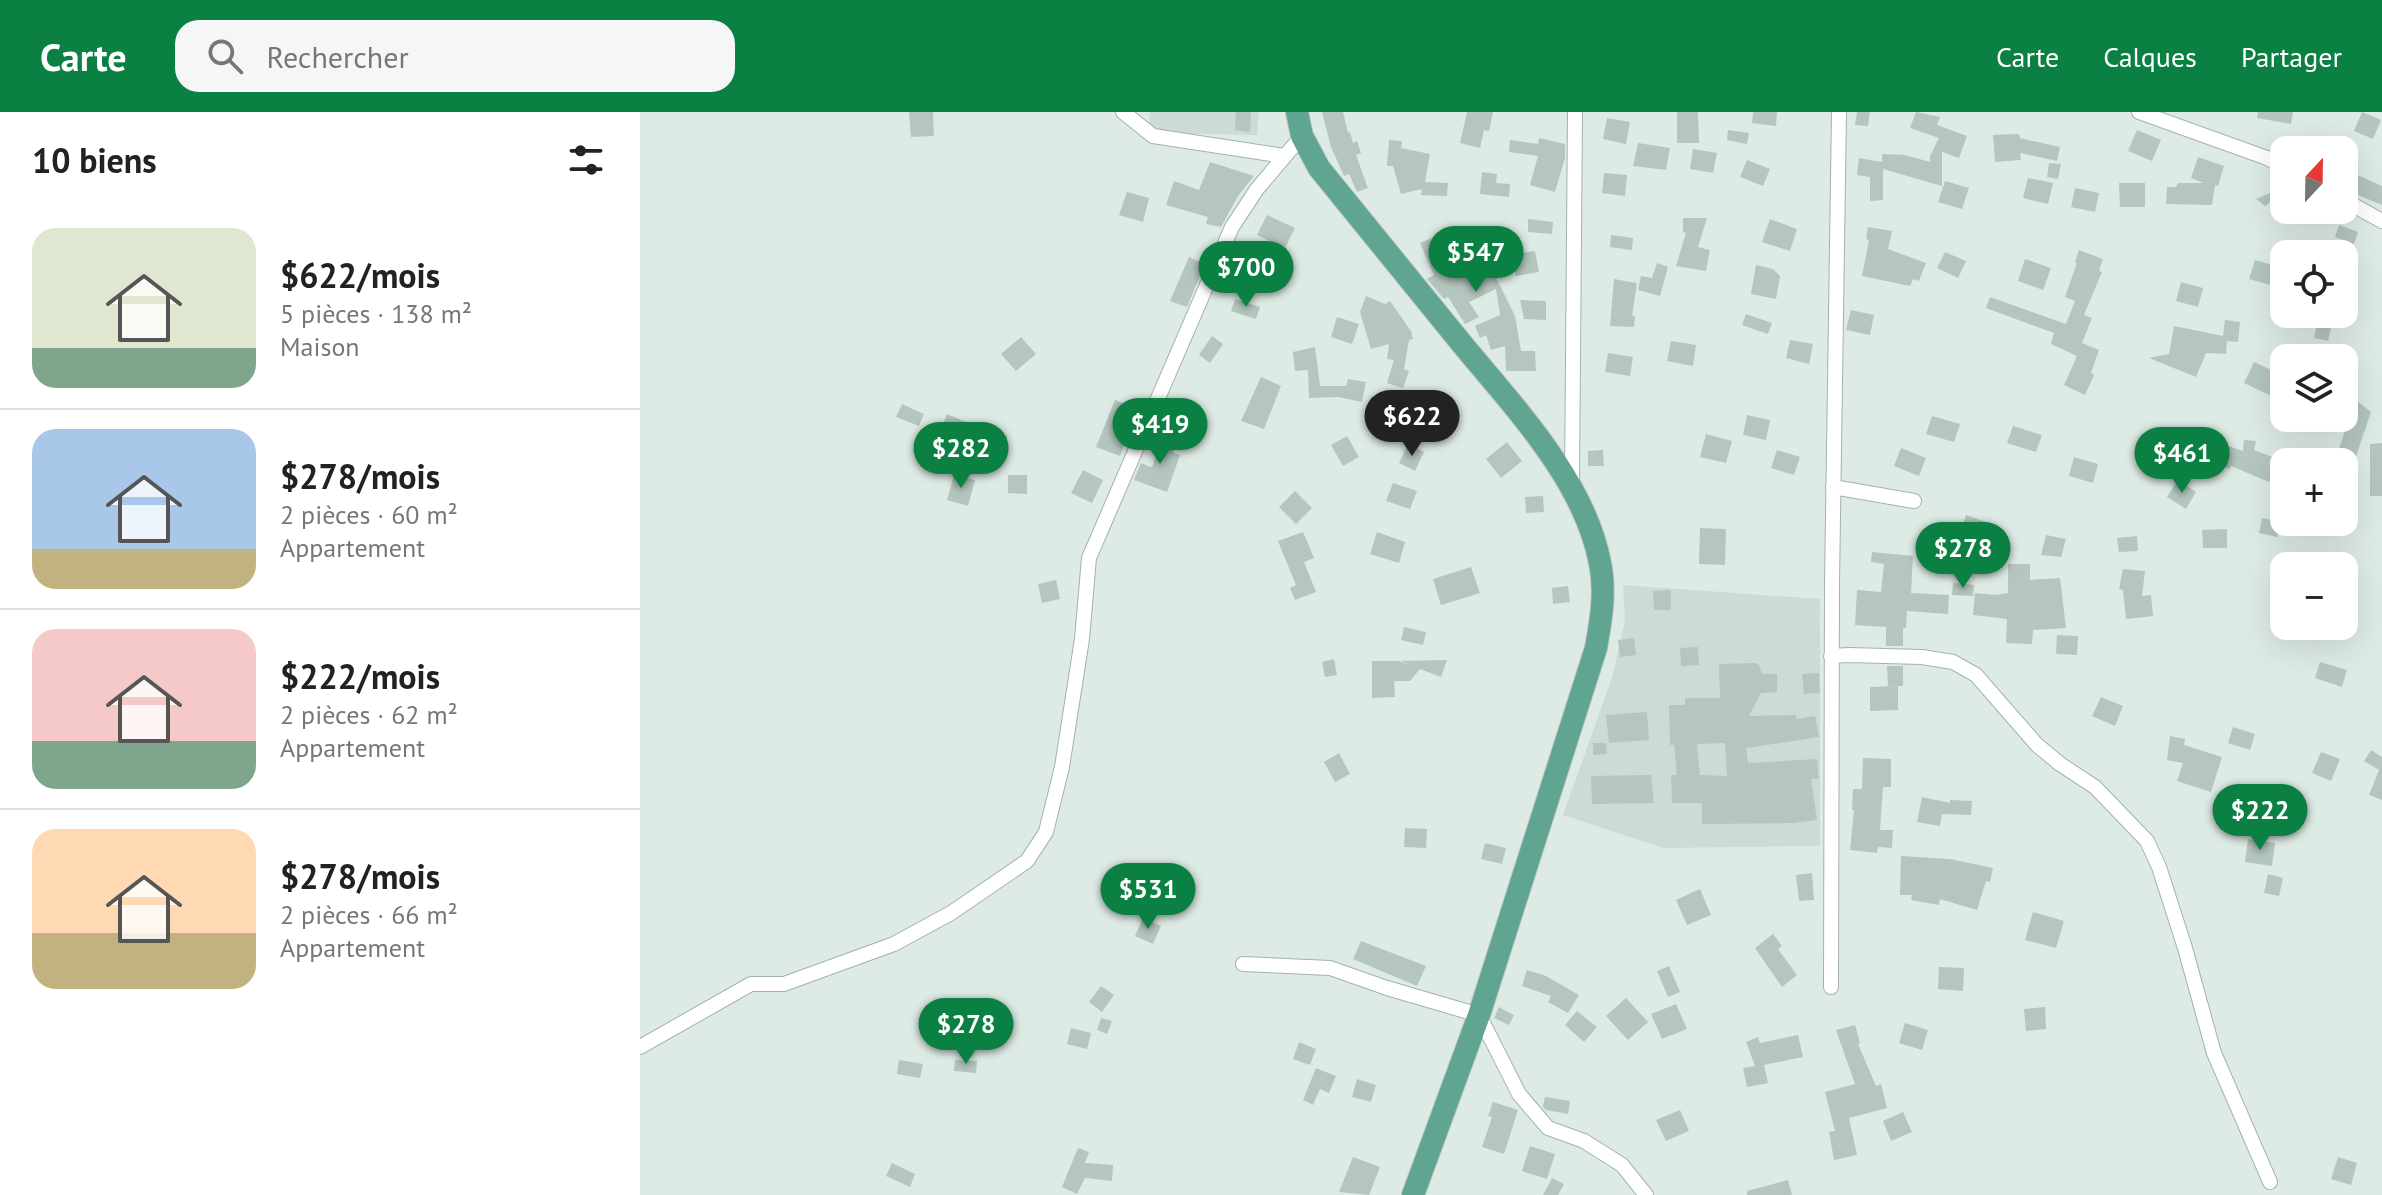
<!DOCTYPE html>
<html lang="fr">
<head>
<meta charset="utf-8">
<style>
  body { margin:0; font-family:"PT Sans",sans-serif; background:#f6f6f6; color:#222; height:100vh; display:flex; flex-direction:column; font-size:30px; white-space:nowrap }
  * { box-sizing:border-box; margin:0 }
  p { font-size:26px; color:#767676 }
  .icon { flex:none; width:44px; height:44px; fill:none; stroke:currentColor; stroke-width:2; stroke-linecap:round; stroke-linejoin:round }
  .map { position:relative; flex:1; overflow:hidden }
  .details { display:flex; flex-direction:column; background:#fff; width:640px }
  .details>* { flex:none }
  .needle { width:52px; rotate:22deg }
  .controls { position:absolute; left:1630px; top:24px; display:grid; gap:16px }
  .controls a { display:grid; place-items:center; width:88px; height:88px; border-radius:16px; background:#fff; box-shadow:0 8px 32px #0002; font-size:40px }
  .price { position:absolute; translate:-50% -68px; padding:0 18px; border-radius:28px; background:#0b8043; color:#fff; font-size:26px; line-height:52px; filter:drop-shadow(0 2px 4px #0008) }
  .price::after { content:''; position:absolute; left:50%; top:48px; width:24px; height:18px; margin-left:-12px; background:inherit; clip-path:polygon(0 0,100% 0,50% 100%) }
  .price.active { background:#222; color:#fff }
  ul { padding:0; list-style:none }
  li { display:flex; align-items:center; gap:24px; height:200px; padding:0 32px }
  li+li { border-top:2px solid #e0e0e0 }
  li span { display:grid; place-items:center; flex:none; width:224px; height:160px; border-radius:24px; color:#555 }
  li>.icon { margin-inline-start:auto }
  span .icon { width:96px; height:96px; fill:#fffc; stroke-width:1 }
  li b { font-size:34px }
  h2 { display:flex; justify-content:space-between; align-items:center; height:96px; padding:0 32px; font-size:34px }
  header { display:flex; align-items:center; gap:48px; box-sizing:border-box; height:112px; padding:0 40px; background:#0b8043; color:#fff }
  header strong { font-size:38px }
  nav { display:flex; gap:44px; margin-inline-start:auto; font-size:28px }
  .search { width:560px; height:72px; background:#f6f6f6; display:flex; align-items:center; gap:20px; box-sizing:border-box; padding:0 28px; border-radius:24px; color:#767676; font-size:30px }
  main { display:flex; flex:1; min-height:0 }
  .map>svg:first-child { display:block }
</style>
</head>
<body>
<header>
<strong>Carte</strong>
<div class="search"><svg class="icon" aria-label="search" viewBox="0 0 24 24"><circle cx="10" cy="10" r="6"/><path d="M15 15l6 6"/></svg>Rechercher</div>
<nav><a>Carte</a><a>Calques</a><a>Partager</a></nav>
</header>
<main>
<section class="details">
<h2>10 biens<svg class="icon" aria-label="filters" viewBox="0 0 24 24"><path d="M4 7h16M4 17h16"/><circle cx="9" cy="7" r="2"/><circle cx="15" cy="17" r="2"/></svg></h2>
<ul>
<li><span style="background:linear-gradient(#dfe7d0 75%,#7fa58c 0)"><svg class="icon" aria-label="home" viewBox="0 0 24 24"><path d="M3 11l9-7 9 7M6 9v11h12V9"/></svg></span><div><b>$622/mois</b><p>5 pièces · 138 m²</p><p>Maison</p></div></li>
<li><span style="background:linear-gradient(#a9c7e8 75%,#c2b280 0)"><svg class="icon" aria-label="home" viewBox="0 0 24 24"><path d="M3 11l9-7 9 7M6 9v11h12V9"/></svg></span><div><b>$278/mois</b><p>2 pièces · 60 m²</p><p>Appartement</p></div></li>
<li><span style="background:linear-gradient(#f6c9c9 70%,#7fa58c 0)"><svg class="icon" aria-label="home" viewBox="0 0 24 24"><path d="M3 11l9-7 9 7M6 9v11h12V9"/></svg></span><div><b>$222/mois</b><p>2 pièces · 62 m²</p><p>Appartement</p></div></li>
<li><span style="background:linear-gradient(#ffd9b3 65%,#c2b280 0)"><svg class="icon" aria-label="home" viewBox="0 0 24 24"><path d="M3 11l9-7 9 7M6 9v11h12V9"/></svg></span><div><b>$278/mois</b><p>2 pièces · 66 m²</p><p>Appartement</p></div></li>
</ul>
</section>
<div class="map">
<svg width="1742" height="1083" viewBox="0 0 1742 1083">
  <rect width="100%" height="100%" fill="#deebe5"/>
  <path fill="#cddbd4" d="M510,0H619L617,23L509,21Z
    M983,473L1180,487V734L1023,736L923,703L972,566L985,509Z"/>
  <path fill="#b4c6be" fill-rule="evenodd" d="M269,0H293L294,24L271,25Z
    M596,0H611L610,20L595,18Z
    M682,0H703L708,21L710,20L713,31L717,29L721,41L716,43L728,76L717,80L709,62L704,64L691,35Z
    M827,0H853L849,19L844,18L840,36L820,31Z
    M1037,0H1058L1059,31H1037Z
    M1113,0H1137L1136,14L1112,11Z
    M1217,0H1230L1228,14L1215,13Z
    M1276,0L1300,5L1297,13L1327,24L1319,46L1302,40V74L1243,57V88L1230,89V65L1217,63L1219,46L1242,50V42L1265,43L1290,50V44L1299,26L1270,16Z
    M1618,0H1653L1651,12L1617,6Z
    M1722,0L1741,8L1733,27L1714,19Z
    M967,6L990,10L986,32L963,27Z
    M1088,18L1109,21L1107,32L1087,28Z
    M1497,18L1521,28L1512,49L1488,39Z
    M1379,22L1380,26L1420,35L1417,49L1380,41L1381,48L1355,50L1353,23Z
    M899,26L925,32V46L915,80L890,73L898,44L869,40L870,28L898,32Z
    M749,28L762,29L761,36L790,42L785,70L808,71L807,84L781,83L782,77L761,82L753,54H747Z
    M998,31L1030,36L1026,58L993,54Z
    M1053,37L1077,41L1073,61L1050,57Z
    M1558,45L1584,54L1578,74L1575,73L1572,93L1526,92L1527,75H1536L1538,71H1564L1551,66Z
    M1107,48L1130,57L1123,74L1100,65Z
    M570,50L614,64L598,84L581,115L566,112L568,105L526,93L534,69L559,78Z
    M1409,51L1421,52L1418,67L1407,65Z
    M842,60L857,62L856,71L870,72L869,85L840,82Z
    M964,61L987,63L985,84L962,81Z
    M1713,61L1742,74V93L1706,78Z
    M1388,66L1413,71L1408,92L1383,86Z
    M1305,69L1329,76L1322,97L1298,90Z
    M1479,71H1505V95H1480Z
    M1644,75V80L1625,94L1616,87Z
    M1435,76L1459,81L1455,100L1431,95Z
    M487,80L509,86L503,110L479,103Z
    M627,103L655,116L645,136L617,123Z
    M1043,106H1067L1058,135L1070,138L1066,159L1036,154L1046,121L1043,120Z
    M888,107L913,110L912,122L888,120Z
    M1130,107L1157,117L1150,139L1122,130Z
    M1699,113L1718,120L1714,132L1695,125Z
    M1228,115L1252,119L1248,137L1286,151L1279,169L1273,167L1270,174L1222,164L1229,128L1226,127Z
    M803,122L808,133L847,127L850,141H844L875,204L881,239H895L896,259H866L865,234L851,238L846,223L840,226L835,214L860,203L856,177L829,190L839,205L825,212L808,185L804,187L787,167L794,163L780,131Z
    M971,123L993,126L992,138L970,135Z
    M1439,138L1463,147L1459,159L1462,160L1444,203L1452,206L1442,231L1459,238L1451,261L1454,263L1445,283L1424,273L1437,244L1411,232L1414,221L1346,196L1350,185L1426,212L1435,189L1425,185L1437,151L1435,150Z
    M895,139L899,160L876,164L871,143Z
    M1305,140L1326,149L1318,166L1297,156Z
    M549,145L565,152L547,195L530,189Z
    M1385,147L1411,156L1403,178L1378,169Z
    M1615,148L1636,154L1631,173L1609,167Z
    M1017,151L1028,155L1020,184L998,178L1001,164L1012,166Z
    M1116,153L1133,157L1140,164L1136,187L1111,182Z
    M974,167L997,171L992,204H995L994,215L970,214Z
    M1541,170L1563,176L1558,195L1536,189Z
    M726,184L745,192L750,189L771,219L773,227L769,228L764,257L769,259L763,276L747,271L754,248L747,247L749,232L731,237L720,200Z
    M595,187L620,195L616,207L591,199Z
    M880,188L906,189V208L884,207Z
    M1211,198L1234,203L1230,223L1206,218Z
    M1106,202L1132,211L1128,222L1102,213Z
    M1679,202L1694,204L1688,229L1674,226Z
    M697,205L719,212L712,232L691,225Z
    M1585,208L1600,210L1598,230L1587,229L1586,242L1566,241L1556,265L1509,246L1529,242L1534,214L1583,224Z
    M572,224L583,232L570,251L559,243Z
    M381,225L396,242L376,259L361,242Z
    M1150,228L1173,232L1169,252L1146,246Z
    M1031,229L1056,233L1053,254L1027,249Z
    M675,235L680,274H706L708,267L726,270L722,290L698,285L669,286L668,258L655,259L653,240Z
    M968,241L993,245L990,264L965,260Z
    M1614,250L1642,263L1631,284L1604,271Z
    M621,265L641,274L624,317L601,309Z
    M475,288L501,298L496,310L493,309L480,344L456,335Z
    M1717,289L1731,300L1706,374L1704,373V350H1695L1709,305L1706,303Z
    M262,292L284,302L279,314L256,305Z
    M307,302L326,310L318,329L299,322Z
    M1107,303L1130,308L1126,328L1103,323Z
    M1292,304L1320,312L1314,330L1286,322Z
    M1373,314L1402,323L1396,340L1367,331Z
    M347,320L367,324L363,346L343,342Z
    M1066,322L1092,329L1086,351L1060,345Z
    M521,323L537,327L533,341L540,343L527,380L494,368L501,351L511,355L513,353Z
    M707,324L719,345L703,354L691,333Z
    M1604,328L1616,329L1614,338L1638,347L1629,370L1591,354L1590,357L1572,350L1579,331L1603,339Z
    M867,330L882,349L861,366L846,347Z
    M1742,331V384H1730V332Z
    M768,332L784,340L775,359L759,351Z
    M1261,336L1286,346L1279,364L1254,354Z
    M963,338L964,354H948V339Z
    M1137,338L1160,345L1154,363L1131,356Z
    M1434,345L1458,352L1453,371L1429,364Z
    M443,358L463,368L452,391L431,381Z
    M1633,361L1644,364V377L1630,373Z
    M314,363L335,368L328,394L307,388Z
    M368,363H387V382L368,381Z
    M1538,368L1556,380L1546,397L1527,385Z
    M753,371L777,379L770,397L746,389Z
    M655,379L672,396L656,412L639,395Z
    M903,384L904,400L886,401L885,385Z
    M1326,403L1352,412L1343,441L1317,432Z
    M1622,406L1640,409L1637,425L1619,421Z
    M1060,416L1086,417L1085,453L1059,452Z
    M1587,417V436H1563L1562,418Z
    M663,420L674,446L664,450L676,480L655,488L650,476L656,473L638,429Z
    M737,420L765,430L759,451L730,442Z
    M1406,423L1426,427L1421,445L1401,443Z
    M1497,424L1498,439L1479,440L1477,426Z
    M1232,440L1273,444L1271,481L1309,483L1308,502L1267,499L1266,516H1263V534H1246V515L1215,513L1217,478L1241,480L1244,452L1231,450Z
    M1368,452H1390V468L1420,466L1426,516L1393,518L1392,532L1366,531L1367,507L1333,503L1335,481L1357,483L1368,481Z
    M831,455L840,481L801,493L793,467Z
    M1483,457L1505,459L1502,484L1511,483L1513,504L1486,507L1483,478L1479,477Z
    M416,468L420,487L402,491L398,472Z
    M1313,471L1334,473L1333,484L1312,483Z
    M928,474L930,490L913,492L912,476Z
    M1031,478V498H1014L1013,479Z
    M764,515L786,520L783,533L761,528Z
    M1417,523L1438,524L1437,543L1416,542Z
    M994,526L996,543L980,545L978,528Z
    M1058,535L1059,553L1041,554L1040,536Z
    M694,547L697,563L685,565L682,550Z
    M807,548L801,565L780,557L770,569H754L755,585L732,586V549H758L772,554L761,549Z
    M1680,550L1707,558L1702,575L1675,566Z
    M1115,551L1119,553L1122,562H1137V580L1121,581L1109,604L1156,603V607L1175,604L1179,625L1106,636L1108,651L1177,647L1179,667H1171L1177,708L1152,711L1062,712V691H1032L1031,663H1037L1034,633H1030L1029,593H1045V586H1080L1079,552ZM1085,631L1087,664L1060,663L1057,632Z
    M1247,554H1263V574H1248Z
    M1179,561L1180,581L1164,582L1162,562Z
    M1258,574V598L1230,599V575Z
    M1461,585L1483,594L1475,614L1452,604Z
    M1007,600L1009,628L969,631L966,603Z
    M1593,615L1615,622L1610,638L1588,631Z
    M1530,624L1545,627L1544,633L1582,645L1571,680L1537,669L1543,651L1527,648Z
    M953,631H966L967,642L953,643Z
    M1731,638L1742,645V688L1729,683L1739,658L1724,649Z
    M1681,640L1700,647L1691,669L1672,661Z
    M699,641L710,662L695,670L684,650Z
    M1223,646L1251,647V675H1243L1240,718H1253L1252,736L1238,735L1237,741L1210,738L1214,698H1212L1213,677H1222Z
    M1011,663L1014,691L952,692L951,664Z
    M1282,685L1310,691V688L1332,689L1331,703L1302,702L1300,714L1277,710Z
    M765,716L787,717L786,736L764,735Z
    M1608,727L1635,731L1632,754L1605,750Z
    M845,731L866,736L862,752L841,747Z
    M1261,744L1310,747L1353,756L1350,770L1346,769L1337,798L1300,787L1299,793L1271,788L1272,783H1260Z
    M1172,761L1174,788L1159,789L1156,763Z
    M1628,762L1643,766L1639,784L1624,781Z
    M1060,777L1071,803L1047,813L1036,788Z
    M1393,800L1424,809L1416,836L1385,828Z
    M503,806L521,814L513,832L495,824Z
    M1133,822L1142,834L1138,837L1157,863L1142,875L1115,836Z
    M721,829L786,854L777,874L713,847Z
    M1029,854L1040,880L1028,885L1017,859Z
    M1299,855L1324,856L1323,879L1298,877Z
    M887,858L906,864L939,883L928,901L908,890L911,884L882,874Z
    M461,874L474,883L462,900L449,890Z
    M986,886L1008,910L988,928L966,904Z
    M1036,892L1047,917L1022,927L1011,902Z
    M859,895L874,903L869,913L854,906Z
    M1405,895L1406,917L1386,919L1384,897Z
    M937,899L957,915L944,930L925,913Z
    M461,906L472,909L467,922L457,918Z
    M1265,911L1288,918L1282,938L1259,931Z
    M1215,913L1220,931L1218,932L1236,974L1241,972L1247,996L1209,1006L1217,1043L1194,1048L1189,1020L1195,1019L1185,980L1215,972L1196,918Z
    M431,916L451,921L447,937L427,932Z
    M1158,923L1163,945L1124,953L1128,971L1107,975L1103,956L1115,954L1106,930L1118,925L1120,931Z
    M659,930L676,937L670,953L653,947Z
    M259,948L283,952L280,966L257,962Z
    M315,948L337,949L336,961L314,959Z
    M676,956L696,964L689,981L680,977L673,993L663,988Z
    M717,967L736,973L731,990L712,985Z
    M905,985L930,989L928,1002L906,998L903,995Z
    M853,990L878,998L864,1042L842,1035L852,1005L848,1004Z
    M1040,998L1049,1019L1026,1029L1016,1008Z
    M1263,1000L1272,1020L1251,1029L1243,1009Z
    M890,1034L915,1042L907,1067L882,1059Z
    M438,1036L449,1040L445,1051L473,1053L472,1069L445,1066L437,1082L422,1075Z
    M713,1045L740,1055L729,1083L699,1080Z
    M1698,1045L1717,1051L1711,1073L1691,1067Z
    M252,1051L275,1062L270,1075L246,1064Z
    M912,1066L924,1072L918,1083H903Z
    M1148,1068L1152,1083H1107V1079Z"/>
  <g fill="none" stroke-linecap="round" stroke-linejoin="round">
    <g stroke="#a1b3ac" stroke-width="16">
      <path id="street" d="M483,0L513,24L644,44
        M1499,0L1627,46L1644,55
        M1704,88L1742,109
        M932,372L935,0
        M1193,375L1274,389
        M1191,544L1209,543L1282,545L1313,550L1336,563L1397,633L1420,652L1455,675L1507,729L1519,755L1545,836L1574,941L1630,1070
        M603,852L690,856L747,876L839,903L879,982L908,1016L944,1029L982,1053L1006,1083
        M1191,875L1192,472L1199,0
        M0,935L111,872H144L254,832L311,801L387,749L406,720L422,655L442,527L449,446L592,115L617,77L662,24"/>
    </g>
    <g stroke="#bcc5c2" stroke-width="24">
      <path id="primary" d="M657,0L662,24L679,56C725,113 771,170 818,227C871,292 944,366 960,451C966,480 961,508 956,536L839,903L773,1083"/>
    </g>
    <use href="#street" stroke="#fff" stroke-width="14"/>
    <use href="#primary" stroke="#5fa591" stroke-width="22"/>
  </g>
</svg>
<div class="controls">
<a><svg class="needle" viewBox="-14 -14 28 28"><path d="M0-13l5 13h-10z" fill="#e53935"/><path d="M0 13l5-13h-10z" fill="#767676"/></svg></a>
<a><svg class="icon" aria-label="locate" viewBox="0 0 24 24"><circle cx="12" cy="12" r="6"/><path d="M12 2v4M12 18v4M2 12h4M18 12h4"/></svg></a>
<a><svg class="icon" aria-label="layers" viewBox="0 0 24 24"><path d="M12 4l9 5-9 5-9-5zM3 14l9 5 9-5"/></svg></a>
<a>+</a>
<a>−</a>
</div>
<b class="price" style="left:836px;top:182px">$547</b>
<b class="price" style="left:606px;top:197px">$700</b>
<b class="price active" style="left:772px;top:346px">$622</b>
<b class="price" style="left:520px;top:354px">$419</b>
<b class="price" style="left:321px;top:378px">$282</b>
<b class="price" style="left:1542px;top:383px">$461</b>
<b class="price" style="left:1323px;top:478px">$278</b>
<b class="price" style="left:1620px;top:740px">$222</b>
<b class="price" style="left:508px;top:819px">$531</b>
<b class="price" style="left:326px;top:954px">$278</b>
</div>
</main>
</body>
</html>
